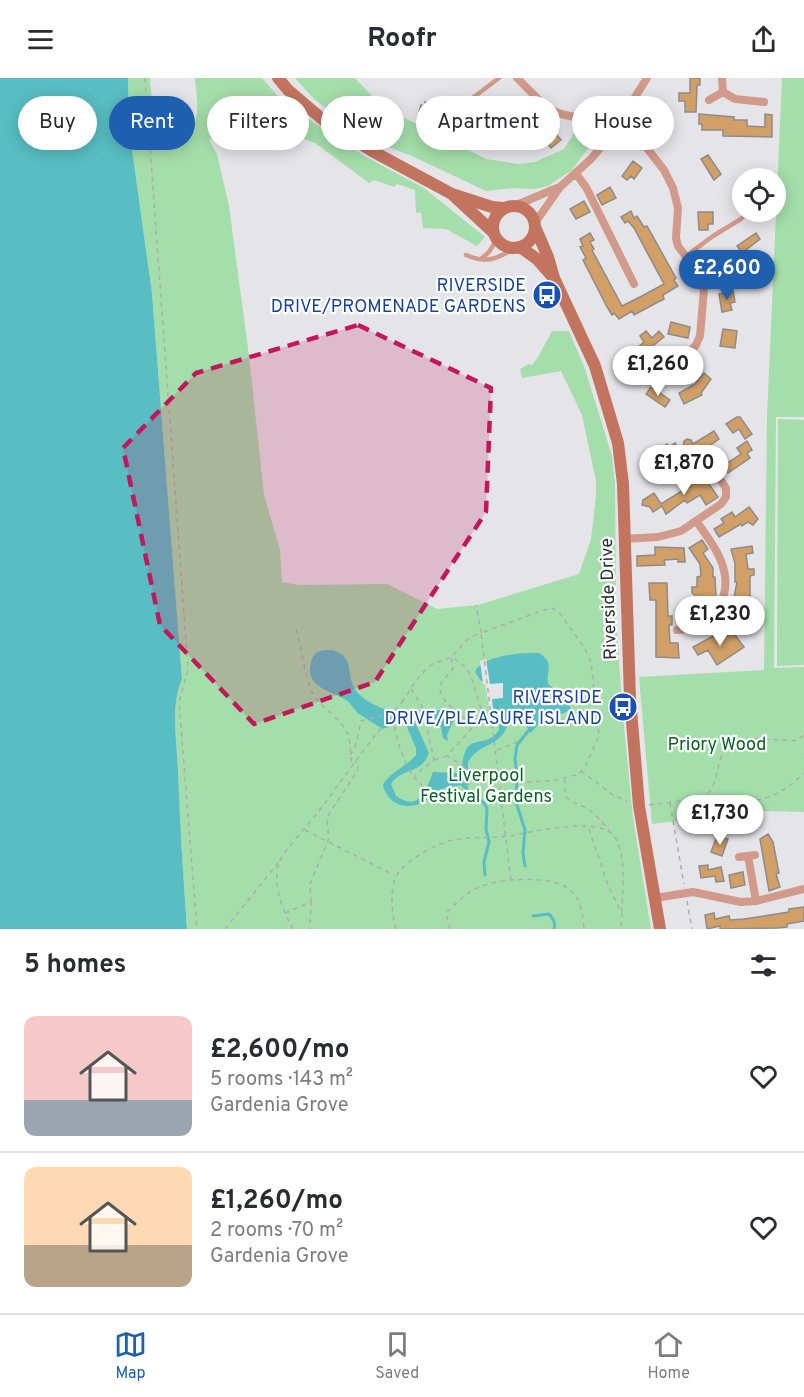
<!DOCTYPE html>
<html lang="en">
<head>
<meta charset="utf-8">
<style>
  body { margin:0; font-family:Overpass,sans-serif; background:#f7f7f7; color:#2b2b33; height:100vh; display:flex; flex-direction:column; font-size:22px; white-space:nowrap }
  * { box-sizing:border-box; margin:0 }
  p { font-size:20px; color:#7c7c81 }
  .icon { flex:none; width:33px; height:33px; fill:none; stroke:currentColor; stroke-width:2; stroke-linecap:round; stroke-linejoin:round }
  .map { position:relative; height:851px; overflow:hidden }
  .side { display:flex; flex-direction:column; background:#fff; flex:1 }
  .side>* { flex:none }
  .guide { position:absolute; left:18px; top:18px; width:768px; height:54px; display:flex; gap:12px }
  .fabs { position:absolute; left:732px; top:90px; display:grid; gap:12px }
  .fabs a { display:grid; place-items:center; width:54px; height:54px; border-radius:50%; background:#fff; box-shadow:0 3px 15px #0003; font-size:30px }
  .price { position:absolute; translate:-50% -51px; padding:0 14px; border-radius:21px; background:#fff; color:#222; font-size:20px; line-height:39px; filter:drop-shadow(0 2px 3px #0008) }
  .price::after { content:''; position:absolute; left:50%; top:36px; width:18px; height:14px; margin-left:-9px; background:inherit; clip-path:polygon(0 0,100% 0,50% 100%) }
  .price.selected { background:#1e5fb0; color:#fff }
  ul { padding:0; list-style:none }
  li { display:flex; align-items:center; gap:18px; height:150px; padding:0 24px }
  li+li { border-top:2px solid #e1e1e2 }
  li span { display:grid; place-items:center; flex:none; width:168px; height:120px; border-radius:12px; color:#555 }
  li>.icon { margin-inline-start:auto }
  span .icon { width:72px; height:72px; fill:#fffc; stroke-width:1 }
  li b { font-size:26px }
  h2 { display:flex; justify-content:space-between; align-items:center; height:72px; padding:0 24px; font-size:26px }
  .pill { padding:0 21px; border-radius:27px; background:#fff; box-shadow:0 3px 15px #0003; font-size:21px; line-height:54px }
  .pill.selected { background:#1e5fb0; color:#fff }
  header { display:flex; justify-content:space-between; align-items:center; height:78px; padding:0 24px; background:#fff; font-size:27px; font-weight:700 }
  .tab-bar { display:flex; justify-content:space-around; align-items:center; height:84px; border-top:2px solid #e1e1e2; background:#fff; font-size:16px; color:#7c7c81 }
  .tab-bar a { display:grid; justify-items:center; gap:3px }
  .tab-bar .selected { color:#1e5fb0 }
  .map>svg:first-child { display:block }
</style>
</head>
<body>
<header><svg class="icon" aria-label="menu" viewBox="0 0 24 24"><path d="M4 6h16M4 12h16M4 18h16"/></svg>Roofr<svg class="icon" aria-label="share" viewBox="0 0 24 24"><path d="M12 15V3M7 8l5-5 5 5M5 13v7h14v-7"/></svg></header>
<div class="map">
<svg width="804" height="851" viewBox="0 0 804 851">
  <rect width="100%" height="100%" fill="#e5e4e8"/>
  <path fill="#a4deaa" d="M128,0H150L153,36H161L173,55L190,53C202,39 196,17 195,0H262L283,24L366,79L424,110L485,159L477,168L446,151L423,150L421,134L416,135L415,112L397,106L394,109L374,102L369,105L315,65L304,61L264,58L237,47L209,62L217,76L229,128L249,278L264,417L280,472L282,504L298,507L387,506L437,531L478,527L579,496L591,461L596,419V403L582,337L561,293L522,300L520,291L529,286L532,287L537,281L552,253H569L585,291L612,378L615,406L616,534L622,628L633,740L651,851H187C183,798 180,746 178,693C177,663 170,629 182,601L152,215L129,50Z
    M295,0H355L372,18L395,35L486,81L517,86L535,84L564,71L580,45L598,48L601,53L572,92L548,108L534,111L513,110L486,113L414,79L362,58L314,21Z
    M782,0H804V339H776L774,590L804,589V734L763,733L652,746L639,599L764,592L767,339Z
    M778,341L804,342V587L777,588Z"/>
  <path fill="#58bec3" d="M0,0H128L129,50L152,215L182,601C170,629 177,663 178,693C180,746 183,798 187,851H0Z
    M332,572C357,579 344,598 357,614C367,626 382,629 395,636L398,641L415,644L429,675C421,697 402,689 391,706L396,718C419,734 426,713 433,694L457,695L462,691C465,650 484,674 499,652V647L495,644L488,603H481L475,594C481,578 523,574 539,575C555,585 546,592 548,606L568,623L571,631L562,636L551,634L546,637L531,655L518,637L509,641C504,670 480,663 468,684V711L470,716L460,707C447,710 437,710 428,719L427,722C410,733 388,729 383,707C387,697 408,687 416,677V670L406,647L399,645L383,651C374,646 367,641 359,636C354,632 352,626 346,622C330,612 302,609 312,581C315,572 324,572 332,572Z
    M442,631L453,636L455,639L447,657L448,663L443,660L440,644L431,638L437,633Z"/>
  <path fill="#e5e4e8" d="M486,581L490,606L503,605V620L492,621L495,647L492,644L485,606H483L480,583Z"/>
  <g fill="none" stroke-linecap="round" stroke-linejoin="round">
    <path stroke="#58bec3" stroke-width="3" d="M470,716L483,724L487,730L486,751L489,764L484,784L485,797
      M525,788L523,775L525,752L516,724L517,698L515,681L517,667L529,652
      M533,838L549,836C553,841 556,844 554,851"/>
  </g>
  <path fill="#d29f67" stroke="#8e8b88" stroke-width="1.5" d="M690,0H700V7H697L696,34H685V23H679V15H690Z
    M425,24L432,26L427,44L417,41L421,27L424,28Z
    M652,30L659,31L658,39L668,40L667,49L659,48L657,62H651L653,48L649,47Z
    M699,36L734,39V42H747V48L765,49V36L772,37V59L723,58V52H702V46H699Z
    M551,50L561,62L551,70L541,58Z
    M708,77L721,96L714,102L701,81Z
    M633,83L642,90L634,101L631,98L627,102L622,98Z
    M610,109L616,120L602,127L597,117Z
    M584,123L590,134L576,141L570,131Z
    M631,133L634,140L637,138L644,149L647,148L676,200L674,202L678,208L663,217L664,221L658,224L634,237L632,233L619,241L614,235L612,237L607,229L583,182L586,180L580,169L583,168L580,161L590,155L594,162L590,164L594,171L592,172L622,228L642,218L664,206L634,150L628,143L625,145L621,139Z
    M698,134H713V146H708V152H699Z
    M756,155L760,161L742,175L737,168Z
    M719,177L721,191H717L718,197L711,199L707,179Z
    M733,213L735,224L730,225L732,232L722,234L719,216Z
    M671,244L690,249L688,260L668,256Z
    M723,251L737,253L735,270L720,268Z
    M646,253L652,260L659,253L664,259L644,275L638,269L644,264L640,258Z
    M648,285L651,302L641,304L639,298H636L634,288Z
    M704,295L711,301L701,315L702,317L684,326L679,315L695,306Z
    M651,309L670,322L665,329L646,316Z
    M737,339H740L752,356L745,361L739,351L733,355L726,346Z
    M714,353L719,361L708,369L710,373L702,377L699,371L685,377L683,373L684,363L687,361L691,362L693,366Z
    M747,363L752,372L747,375L750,380L728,395L723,388L741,376L737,370Z
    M675,365L680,373L670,381L668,377L653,388L657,392L647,398L641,389L644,387L641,382L660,369L661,370L667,366L669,369Z
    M702,396L718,419L706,427L700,417L687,425L685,422L666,436L662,428L653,434L650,429L642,427L643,422L654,415L661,426L690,408L688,404Z
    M749,429L758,441L753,447L748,444L742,448L741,446L719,459L714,451L724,445L721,441L732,434L735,439Z
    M702,462L708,471L703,475L713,490V499H715L716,519L714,524H711L710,530L692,515V509H697V499L701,498L700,486L689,470Z
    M752,468L753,475L746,476L748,491H754V497L750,498V522H747L740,551L737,554L727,544L747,522L734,519L737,504H735V485L731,471Z
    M655,469L684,470L685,484H678V481L664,482L665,487L637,488V478L655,477Z
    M649,505H667L668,538H672V547H669L670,565H678L679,580L656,579V522H650Z
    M732,553L744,569L717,587L708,572L698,577L693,569L715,557L719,564Z
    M768,756L773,764L779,795L776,796L780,809L769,813L760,761Z
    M717,758L728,761L722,778L711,774Z
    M708,787V792L721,789L724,803L716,804L715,798L701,800L699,788Z
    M743,794L745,807L731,810L729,797Z
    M804,829V843L787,846V849L777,850L720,851V848L707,851L705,837L714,835L715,841L729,838L730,842L744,841L789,834V831Z"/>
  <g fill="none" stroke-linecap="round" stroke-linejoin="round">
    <path stroke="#adacaf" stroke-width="1.5" stroke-dasharray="4.5 4.5" stroke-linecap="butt" d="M145,0L188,591L179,624L197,851
      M296,551C301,568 305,600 312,614C321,631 341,639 348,657C351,666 350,676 352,685
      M411,611L422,628L434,682L415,697
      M402,624C411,611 418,597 431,587C438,583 447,582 452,578C464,567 464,560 481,555L476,527
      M497,672L517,664
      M804,675V676
      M350,677L355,670L361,643L389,635L393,638C396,663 407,703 433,715C441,720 452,717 461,716L470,704L474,694L447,678C459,663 475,651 482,632C475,619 475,598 463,587C460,584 455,582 451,579L453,590C450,596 443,600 441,606C434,620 464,641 474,646
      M434,682L446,678
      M581,693L613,717L627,723
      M474,694L522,704L552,703L579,696L585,689L599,658L591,584L584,569L558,533L552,530L544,532L481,555L511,803
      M565,701V718C571,724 578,726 586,730C596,736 603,745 610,754
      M701,721C727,705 708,670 741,662C759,658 779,664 798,662L804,657
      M670,725L684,806
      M649,727C666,725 683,722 700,721C748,720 765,733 804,695
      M589,751L608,807L622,836L621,851
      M305,752L394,797
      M687,823L692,851
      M311,824L310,806L329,760L327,745L329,736L358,692V686L355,683
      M285,835L311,824L310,851
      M225,851L278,785
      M293,851C283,833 272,807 279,785C282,775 307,748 315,738C337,710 356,681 378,654
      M396,851C392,837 389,810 397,797C406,782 441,762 459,761C476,759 492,760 509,758C532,754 594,739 612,756C628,771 622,814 622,836
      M450,851L446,835C455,827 463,817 475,811C496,800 551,796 570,812C581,820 583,839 584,851"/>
    <path stroke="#d19a8b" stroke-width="4.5" d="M462,28L499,0
      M466,177C486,186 497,181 515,170
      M686,178L713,158L741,141L748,134
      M481,181L489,174L497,161"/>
    <path stroke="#d19a8b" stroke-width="8" d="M517,0L546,29L561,36L579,40H600L619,44
      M722,0L723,14L735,21L764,24
      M709,22L723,14
      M612,56L646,69L664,92L673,110L678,130L676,160L678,168L690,184L704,211L700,258L696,267L687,277
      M576,96L586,109L634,206
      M514,128L557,110
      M535,145L560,109L591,81L612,56L647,0
      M669 286a11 11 0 1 1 22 0a11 11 0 1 1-22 0Z
      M670,397H682L719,375
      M624,461L658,459L681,453L721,426L726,419V410L707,382
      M687,551C719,545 733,513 721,483C716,469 705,456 697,444
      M677,552L687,551L686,539
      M748,778L756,823
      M739,779L755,777
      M655,820L693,814L741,824L756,823L804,811"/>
    <path stroke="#c3745f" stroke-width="12" d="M278,0L288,12L328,46L372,73L452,116L492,129L504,130
      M453,117L493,154
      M493 149a21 21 0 1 1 42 0a21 21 0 1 1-42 0Z
      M535,149L548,179L554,200L595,288L618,365L623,406L630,620L639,728L660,851
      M520,169L537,181L551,197"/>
    <path stroke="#adacaf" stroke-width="1.5" stroke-dasharray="4.5 4.5" stroke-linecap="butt" d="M378,654L402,624"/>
  </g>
  <path fill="#c2185b" fill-opacity="0.2" stroke="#c2185b" stroke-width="4.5" stroke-dasharray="12 8" stroke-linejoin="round" d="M358,247L491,310L486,434L375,604L254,646L160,547L123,370L196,295Z"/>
  <defs>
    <g id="bus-disc" transform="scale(1.5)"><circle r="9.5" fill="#1a4fb4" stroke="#fff"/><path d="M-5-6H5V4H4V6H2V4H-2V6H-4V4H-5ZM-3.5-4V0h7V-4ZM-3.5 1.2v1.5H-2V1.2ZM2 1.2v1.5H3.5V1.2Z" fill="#fff"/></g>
  </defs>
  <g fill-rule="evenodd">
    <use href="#bus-disc" x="547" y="217"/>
    <use href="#bus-disc" x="623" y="629"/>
  </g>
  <g text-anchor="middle" stroke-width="4.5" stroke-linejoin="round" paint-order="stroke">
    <g font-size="18" fill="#164399" stroke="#fff" text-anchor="end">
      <text x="526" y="213">RIVERSIDE<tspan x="526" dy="21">DRIVE/PROMENADE GARDENS</tspan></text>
      <text x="602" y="625">RIVERSIDE<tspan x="602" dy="21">DRIVE/PLEASURE ISLAND</tspan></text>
    </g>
    <g font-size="18" fill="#2d2c2e" stroke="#fff">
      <text transform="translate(608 521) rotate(-92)" y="6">Riverside Drive</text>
    </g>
    <g font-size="18" fill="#076323" stroke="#fff">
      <text x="717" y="672">Priory Wood</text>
      <text x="486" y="703">Liverpool<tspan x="486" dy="21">Festival Gardens</tspan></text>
    </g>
  </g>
</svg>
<div class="fabs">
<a><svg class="icon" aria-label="locate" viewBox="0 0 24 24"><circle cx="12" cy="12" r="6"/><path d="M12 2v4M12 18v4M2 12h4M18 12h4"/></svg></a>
</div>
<b class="price selected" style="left:727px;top:223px">£2,600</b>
<b class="price" style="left:658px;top:319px">£1,260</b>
<b class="price" style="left:684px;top:418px">£1,870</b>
<b class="price" style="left:720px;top:569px">£1,230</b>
<b class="price" style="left:720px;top:768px">£1,730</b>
<div class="guide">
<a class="pill">Buy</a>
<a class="pill selected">Rent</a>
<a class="pill">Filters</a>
<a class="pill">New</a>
<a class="pill">Apartment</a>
<a class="pill">House</a>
</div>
</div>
<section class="side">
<h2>5 homes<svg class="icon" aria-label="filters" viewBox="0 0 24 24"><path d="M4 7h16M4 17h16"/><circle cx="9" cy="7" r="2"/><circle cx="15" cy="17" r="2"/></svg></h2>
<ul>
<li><span style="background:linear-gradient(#f6c9c9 70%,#9aa5b1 0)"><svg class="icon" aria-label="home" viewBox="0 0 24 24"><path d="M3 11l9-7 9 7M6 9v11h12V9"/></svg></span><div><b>£2,600/mo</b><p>5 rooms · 143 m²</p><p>Gardenia Grove</p></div><svg class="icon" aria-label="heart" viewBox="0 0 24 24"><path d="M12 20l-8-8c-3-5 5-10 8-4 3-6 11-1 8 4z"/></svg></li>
<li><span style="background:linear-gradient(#ffd9b3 65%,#b9a48a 0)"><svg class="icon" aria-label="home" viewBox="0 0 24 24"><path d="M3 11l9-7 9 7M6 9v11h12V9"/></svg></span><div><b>£1,260/mo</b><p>2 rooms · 70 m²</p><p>Gardenia Grove</p></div><svg class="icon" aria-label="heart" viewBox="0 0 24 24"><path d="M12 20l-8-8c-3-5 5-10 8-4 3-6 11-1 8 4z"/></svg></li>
</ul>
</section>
<nav class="tab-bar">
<a class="selected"><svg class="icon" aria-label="map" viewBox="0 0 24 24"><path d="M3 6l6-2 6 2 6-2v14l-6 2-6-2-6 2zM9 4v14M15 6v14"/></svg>Map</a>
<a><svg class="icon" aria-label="saved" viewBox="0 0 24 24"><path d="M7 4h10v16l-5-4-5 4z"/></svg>Saved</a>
<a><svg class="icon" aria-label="home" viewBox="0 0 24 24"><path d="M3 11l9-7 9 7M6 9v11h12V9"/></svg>Home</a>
</nav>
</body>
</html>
